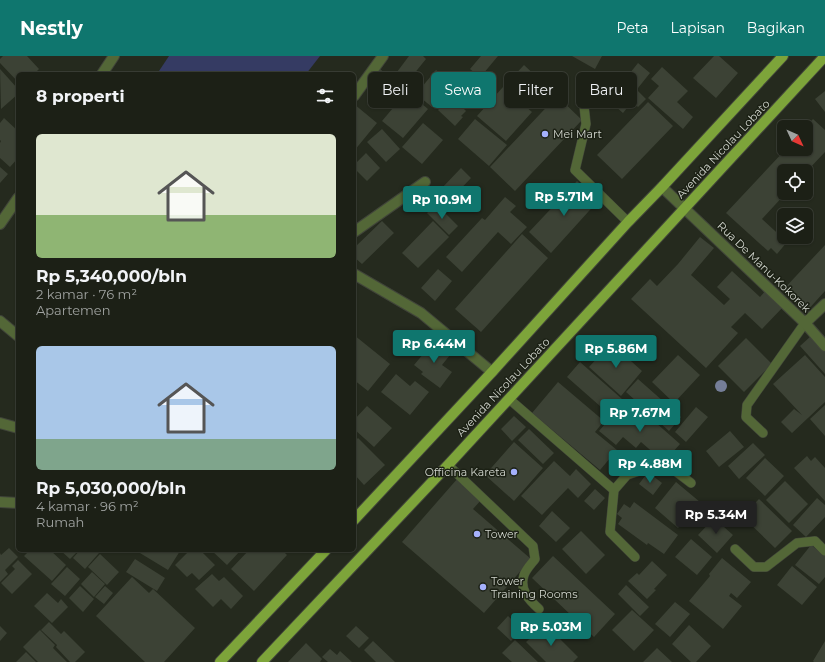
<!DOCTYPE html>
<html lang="id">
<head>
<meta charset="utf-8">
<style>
  body { margin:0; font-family:Montserrat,sans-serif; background:#292d23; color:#f1f3f6; height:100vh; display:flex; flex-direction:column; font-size:15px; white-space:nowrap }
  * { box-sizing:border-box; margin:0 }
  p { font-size:13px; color:#a0a3a1 }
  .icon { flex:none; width:22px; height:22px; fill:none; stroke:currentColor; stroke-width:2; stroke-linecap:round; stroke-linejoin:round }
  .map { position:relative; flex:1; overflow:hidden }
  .side { position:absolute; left:16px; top:16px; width:340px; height:480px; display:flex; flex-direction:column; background:#1c2016; border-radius:6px; box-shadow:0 1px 3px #0004,0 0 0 1px #3a3e35 }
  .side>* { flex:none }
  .top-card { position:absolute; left:368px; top:16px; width:380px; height:36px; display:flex; gap:8px }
  .needle { width:26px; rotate:134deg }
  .tools { position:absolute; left:777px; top:64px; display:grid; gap:8px }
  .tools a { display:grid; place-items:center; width:36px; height:36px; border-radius:6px; background:#1c2016; box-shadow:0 1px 3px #0004,0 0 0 1px #3a3e35; font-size:20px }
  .price { position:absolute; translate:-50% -34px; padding:0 9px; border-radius:4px; background:#0f766e; color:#fff; font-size:13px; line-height:26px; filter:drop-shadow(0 1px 2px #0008) }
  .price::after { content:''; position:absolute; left:50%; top:24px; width:12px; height:9px; margin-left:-6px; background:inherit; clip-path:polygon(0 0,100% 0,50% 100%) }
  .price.active { background:#222; color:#fff }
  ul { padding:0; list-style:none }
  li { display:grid; align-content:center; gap:8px; height:212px; padding:0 20px }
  li span { display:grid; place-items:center; height:124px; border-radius:6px; color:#555 }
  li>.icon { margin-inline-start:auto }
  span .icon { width:72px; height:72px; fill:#fffc; stroke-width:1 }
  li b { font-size:17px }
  h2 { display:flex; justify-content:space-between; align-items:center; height:48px; padding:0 20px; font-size:17px }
  .chip { padding:0 14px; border-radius:6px; background:#1c2016; box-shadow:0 1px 3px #0004,0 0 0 1px #3a3e35; font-size:14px; line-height:36px }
  .chip.active { background:#0f766e; color:#fff }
  header { display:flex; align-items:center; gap:24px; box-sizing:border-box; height:56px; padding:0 20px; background:#0f766e; color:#fff }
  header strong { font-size:19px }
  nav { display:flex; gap:22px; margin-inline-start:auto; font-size:14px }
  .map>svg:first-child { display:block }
</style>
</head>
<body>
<header>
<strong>Nestly</strong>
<nav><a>Peta</a><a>Lapisan</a><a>Bagikan</a></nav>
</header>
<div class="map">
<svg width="825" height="606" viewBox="0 0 825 606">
  <rect width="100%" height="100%" fill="#252a1e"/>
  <path fill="#353b63" d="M169,0H320L306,18H157Z"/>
  <path fill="#3c4235" d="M3,0H27L39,13L34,18H18V26L0,7V3Z
    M409,0H423L426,3L405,29L394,20Z
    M481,0H498L483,18L487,22L477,33L470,26L477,19L470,13Z
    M572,0H602L595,13Z
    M714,0H719L738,17L716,42L693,22Z
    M638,7L650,17L638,32L626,22Z
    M524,9L555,38L541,53L510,24Z
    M662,11L688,35L677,46L693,61L683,73L648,42L659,30L651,23Z
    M0,13L18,33V38L1,53Z
    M380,13L428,53L403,82L382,65L398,46L371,24Z
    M436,14L452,27L432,51L416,38Z
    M602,20L632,46L623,57L593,31Z
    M461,29L473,39L462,51L466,55L461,60L463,61L455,70L438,54Z
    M503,31L532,56L506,85L477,60Z
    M637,34L646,43L638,51L629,42Z
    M825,35V56L815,43Z
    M557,40L582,64L515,135L490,111Z
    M648,46L673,70L622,123L597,99Z
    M354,48L377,67L354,95Z
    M4,62L18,75V102L10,111L0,102V87L1,85L0,84V67Z
    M475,63L507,89L489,110L458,83Z
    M813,63L825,74V96L807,115H784V137H786L762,163L787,186L777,198L771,192L768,195L726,157L786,93H806V71Z
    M423,67L443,84L422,108L402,91Z
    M382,73L400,93L386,106L367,86Z
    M366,97L380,112L367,125L354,112V109Z
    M0,111L8,118L0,127Z
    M461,112L471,122L451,143L441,133Z
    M577,125L598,145L551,197L529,176Z
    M505,141L516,150L510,156L527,171L511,188L498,176L462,216L446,201L482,162L485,164Z
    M436,148L458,170L449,179L427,157Z
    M382,165L394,177L362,208L354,201V192Z
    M433,165L449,181L418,212L402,197Z
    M522,178L548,202L481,276L455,253Z
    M700,181L714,192L691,219L724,249L730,243L717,231L732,215L760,241L767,233L784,250L762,273L745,257L731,271L738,277L706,312L631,243L650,223L657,230L678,208Z
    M825,189V235L806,256L782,235Z
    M438,213L452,225L435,245L421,232Z
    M354,279L390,308L368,335L354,324Z
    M811,280L825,296V318L800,290Z
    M746,282L772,308L744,336L718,310Z
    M432,285L450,299L442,309L452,316L440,332L421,318L423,316L414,309L424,297L418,293L423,286L429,290Z
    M611,287L642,315L621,340L589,311Z
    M678,299L700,319L674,347L652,326Z
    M805,299L825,321V346L792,377L781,366L794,353L802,359L773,328Z
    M580,306L622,343L609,358L567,321Z
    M396,318L410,330L415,325L429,336L410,359L381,336Z
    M638,323L681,361L669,375L626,336Z
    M558,326L604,365L595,376L617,394L600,414L532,357Z
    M825,349V380L810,363Z
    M367,350L392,372L374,391L354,373V364Z
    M638,351L680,388L664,406L641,386L636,392L623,381L616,389L599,375L617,354L628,364Z
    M696,351L708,361L686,386L675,376Z
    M514,360L526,371L512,385L501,373Z
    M529,373L554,397L543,408L518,384Z
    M730,375L744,391L719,411L706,395Z
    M358,382L385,409L364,429L354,418V386Z
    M514,386L543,412L514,445L485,419Z
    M753,387L765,399L739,423L728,410Z
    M807,400L811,405L815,401L825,412V445L794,412Z
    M765,402L784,420L765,440L746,422Z
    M554,405L570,420L576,413L591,428L578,442L568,432L542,459L521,440Z
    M648,416L662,427L653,439L639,428Z
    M458,422L482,443L473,453L531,503L484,557L402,486Z
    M785,425L808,448L789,467L766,444Z
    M676,426L700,446L678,472L655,452Z
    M595,433L605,442L594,454L584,445Z
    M817,442L825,449V461L806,481L793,469Z
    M759,443L792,475L775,492L742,460Z
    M634,446L678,479L664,498L648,487L647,489L618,468L622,462L617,458L624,448L630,452Z
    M552,455L570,472L556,486L539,470Z
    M714,462L733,479L717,497L698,479Z
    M581,475L605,499L586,518L562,493Z
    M691,483L712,501L697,519L675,501Z
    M811,489L825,500V521L819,528L795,509Z
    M9,492L18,501L5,514L8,518L0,526V497L1,499Z
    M30,494H50L66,509L52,525L24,500Z
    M60,494H79L70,503Z
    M80,494H96L99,497L85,513L73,502Z
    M135,494H179L180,495L168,514Z
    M190,494H200L215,509L199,524L192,517L187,521L175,509Z
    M211,494H241L227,509Z
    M249,494H282L287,499L254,535L231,513Z
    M100,498L119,516L107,529L88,511Z
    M553,500L615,558L594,581L532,522Z
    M722,502L751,526L737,542L731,537L729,540L742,550L723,573L689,545L710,520L709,518Z
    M135,503L165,522L157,535L126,516Z
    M18,504L32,518L12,538L1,527L15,513L12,510Z
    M652,505L667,519L654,533L656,534L647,543L628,525L637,517L639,519Z
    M792,510L817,531L802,549L777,529Z
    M67,511L80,523L65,540L51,528Z
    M92,516L105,528L94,541L81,528Z
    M212,518L219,525L224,521L243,540L231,553L221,543L213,551L195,533Z
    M132,521L149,537L153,533L195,572L164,606H145L96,560Z
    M626,529L649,551L640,560L618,538Z
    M80,530L94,543L83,556L69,542Z
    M105,530L113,537L104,548L95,541Z
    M47,537L58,547L61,543L68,551L52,567L34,550Z
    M675,546L690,558L670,581L655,568Z
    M632,554L654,574L634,595L612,574Z
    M508,560L522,573L511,585L497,572Z
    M49,566L61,578L64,575L85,596L75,606H70L56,591L57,589L41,574Z
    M545,568L578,601L573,606H546L526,586Z
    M689,569L711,590L696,606H691L672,588Z
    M0,570L7,577L0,585Z
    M356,570L369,582L359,592L346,580Z
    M40,574L55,589L53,592L67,606H38L23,591Z
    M515,584L538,606H512L502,597Z
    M373,585L395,606H376L364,594Z
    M825,585V606H814L813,605Z
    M306,587L322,603L320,606H288Z
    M657,592L672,606H643Z
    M330,593L337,599L340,595L352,606H328L322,601Z
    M26,596L36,606H16Z"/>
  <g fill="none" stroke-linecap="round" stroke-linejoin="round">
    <g stroke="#41453a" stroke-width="10">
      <path id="service" d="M584,50L586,68L575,114L628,166
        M509,343L614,434L610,476L635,501
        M763,377L746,361L747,349L805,267
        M448,409L533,490L535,503C532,507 526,513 524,519C519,534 529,544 539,553
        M614,434L627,419L654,410L674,414L691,427
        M735,493L754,511H766L797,487L815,485L825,495"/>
    </g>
    <g stroke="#41453a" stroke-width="12">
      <path id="minor" d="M102,18L114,0
        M354,40L383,0
        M684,152L805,267L825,290
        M0,168L18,142
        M354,176L425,126
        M354,218L421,257L492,316
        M0,265L18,280
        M805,267L825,248
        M0,367L18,372
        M0,446L18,447"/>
    </g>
    <g stroke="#41453a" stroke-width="12">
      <path id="tertiary" d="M662,131L684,152"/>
    </g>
    <g stroke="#41453a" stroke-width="12">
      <path id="primary" d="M354,464L492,316L628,166L662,131L783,0
        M220,606L326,494
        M262,606L448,409L825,0"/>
    </g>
    <use href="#service" stroke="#536737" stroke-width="9"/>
    <use href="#minor" stroke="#536737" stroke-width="10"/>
    <use href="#tertiary" stroke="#536737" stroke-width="10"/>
    <use href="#primary" stroke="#7da43a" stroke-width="10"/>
  </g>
  <circle fill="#757e98" cx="721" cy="330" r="6"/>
  <g fill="#a5b1fc" stroke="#1c2115" stroke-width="1.5">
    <circle cx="545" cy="78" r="4"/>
    <circle cx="514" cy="416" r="4"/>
    <circle cx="477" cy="478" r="4"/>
    <circle cx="483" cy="531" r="4"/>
  </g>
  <g text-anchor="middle" stroke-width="3" stroke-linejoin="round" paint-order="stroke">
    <g font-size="11" fill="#d1d5cd" stroke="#1c2115" text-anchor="start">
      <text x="553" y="82">Mei Mart</text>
      <text x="506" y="420" text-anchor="end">Officina Kareta</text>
      <text x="485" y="482">Tower</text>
      <text x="491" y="529">Tower<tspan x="491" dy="13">Training Rooms</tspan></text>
    </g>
    <g font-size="11" fill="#d1d5cd" stroke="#1c2115">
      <text transform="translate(723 93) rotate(-47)" y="4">Avenida Nicolau Lobato</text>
      <text transform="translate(764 211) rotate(44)" y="4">Rua De Manu-Kokorek</text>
      <text transform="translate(503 331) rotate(-47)" y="4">Avenida Nicolau Lobato</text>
    </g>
  </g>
</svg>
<div class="tools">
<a><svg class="needle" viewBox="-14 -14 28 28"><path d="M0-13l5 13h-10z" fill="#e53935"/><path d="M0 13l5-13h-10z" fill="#a0a3a1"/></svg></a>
<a><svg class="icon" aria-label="locate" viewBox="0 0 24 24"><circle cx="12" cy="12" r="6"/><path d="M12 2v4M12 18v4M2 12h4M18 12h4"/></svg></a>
<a><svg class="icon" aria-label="layers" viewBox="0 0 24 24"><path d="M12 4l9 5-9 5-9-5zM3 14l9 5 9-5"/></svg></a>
</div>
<b class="price" style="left:564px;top:161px">Rp 5.71M</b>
<b class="price" style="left:442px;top:164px">Rp 10.9M</b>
<b class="price" style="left:434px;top:308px">Rp 6.44M</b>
<b class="price" style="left:616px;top:313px">Rp 5.86M</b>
<b class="price" style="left:640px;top:377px">Rp 7.67M</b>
<b class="price" style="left:650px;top:428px">Rp 4.88M</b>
<b class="price active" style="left:716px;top:479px">Rp 5.34M</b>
<b class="price" style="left:551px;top:591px">Rp 5.03M</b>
<div class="top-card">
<a class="chip">Beli</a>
<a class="chip active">Sewa</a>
<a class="chip">Filter</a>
<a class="chip">Baru</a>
</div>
<section class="side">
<h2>8 properti<svg class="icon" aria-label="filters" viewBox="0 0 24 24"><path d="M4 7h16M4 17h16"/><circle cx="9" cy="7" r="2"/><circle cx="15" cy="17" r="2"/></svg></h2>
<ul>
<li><span style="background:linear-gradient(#dfe7d0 65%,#8fb573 0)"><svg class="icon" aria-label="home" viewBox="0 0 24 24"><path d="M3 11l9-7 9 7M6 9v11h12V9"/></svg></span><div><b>Rp 5,340,000/bln</b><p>2 kamar · 76 m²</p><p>Apartemen</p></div></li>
<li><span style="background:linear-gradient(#a9c7e8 75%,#7fa58c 0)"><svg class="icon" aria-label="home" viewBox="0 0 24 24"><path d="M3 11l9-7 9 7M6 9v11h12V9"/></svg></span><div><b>Rp 5,030,000/bln</b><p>4 kamar · 96 m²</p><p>Rumah</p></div></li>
</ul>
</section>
</div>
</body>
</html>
